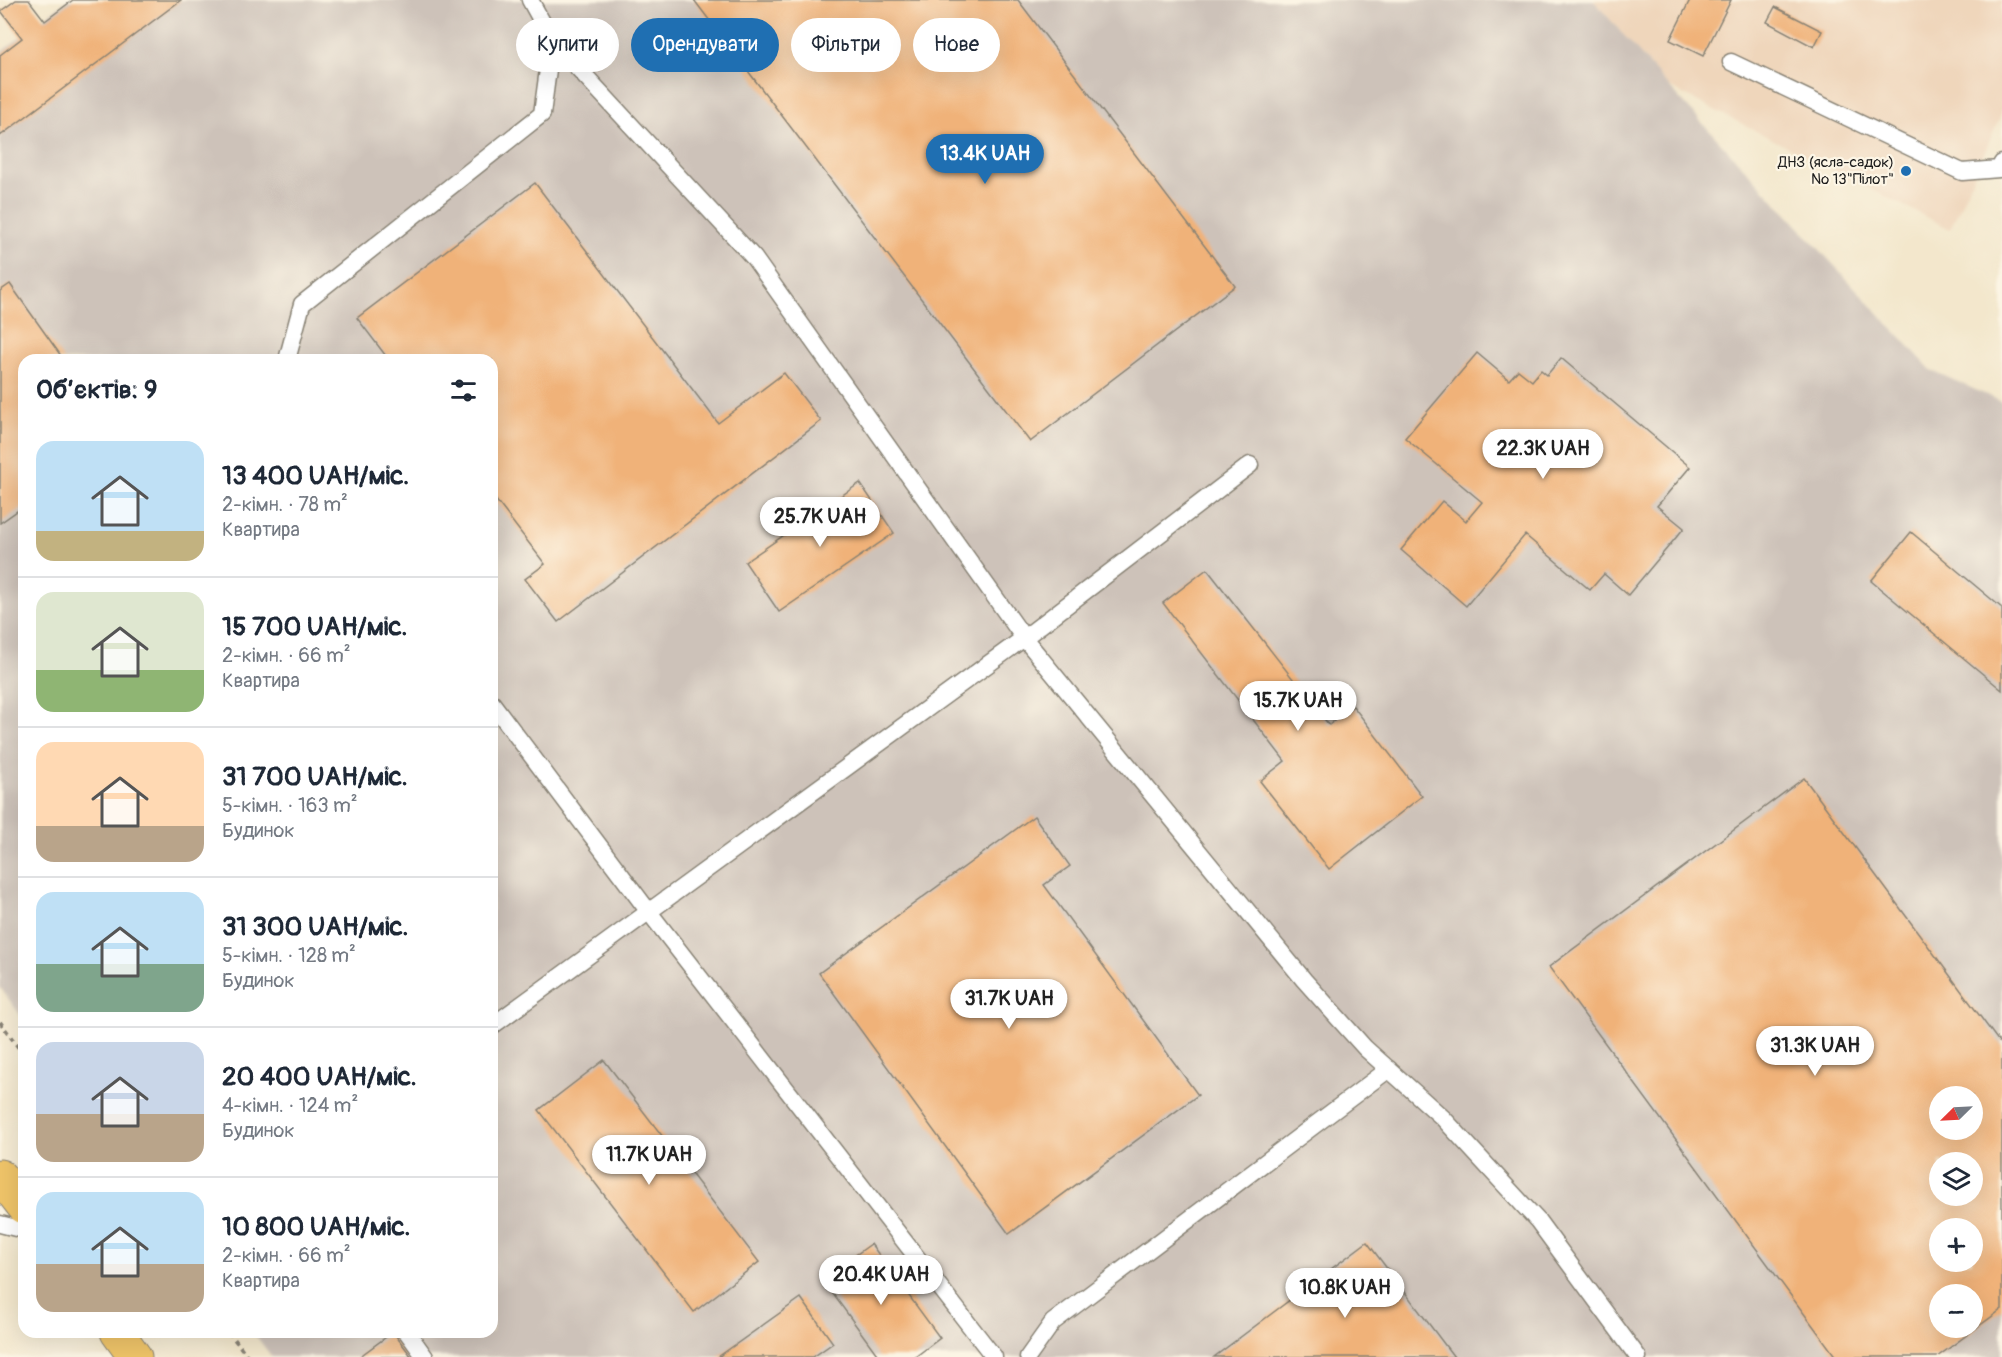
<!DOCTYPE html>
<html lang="uk">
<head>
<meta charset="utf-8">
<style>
  body { margin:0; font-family:Pangolin,sans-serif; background:#f2f2f3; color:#1f2937; height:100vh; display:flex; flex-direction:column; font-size:22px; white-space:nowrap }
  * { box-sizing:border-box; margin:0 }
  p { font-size:20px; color:#747a83 }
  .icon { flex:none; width:33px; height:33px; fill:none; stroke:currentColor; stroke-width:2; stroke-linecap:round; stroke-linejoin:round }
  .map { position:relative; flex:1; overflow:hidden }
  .panel { position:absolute; left:18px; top:354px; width:480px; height:984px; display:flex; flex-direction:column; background:#fff; border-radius:18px; box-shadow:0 6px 24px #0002 }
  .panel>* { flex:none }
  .banner { position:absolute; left:516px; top:18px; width:570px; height:54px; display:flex; gap:12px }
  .needle { width:39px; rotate:246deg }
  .buttons { position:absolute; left:1929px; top:1086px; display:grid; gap:12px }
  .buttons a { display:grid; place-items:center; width:54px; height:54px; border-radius:50%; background:#fff; box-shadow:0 6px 24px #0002; font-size:30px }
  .price { position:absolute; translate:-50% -51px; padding:0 14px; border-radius:21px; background:#fff; color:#222; font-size:20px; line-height:39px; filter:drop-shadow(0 2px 3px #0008) }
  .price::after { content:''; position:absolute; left:50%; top:36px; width:18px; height:14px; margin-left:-9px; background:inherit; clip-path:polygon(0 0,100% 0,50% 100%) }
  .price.on { background:#1f6fb2; color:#fff }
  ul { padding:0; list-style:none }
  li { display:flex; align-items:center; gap:18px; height:150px; padding:0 18px }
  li+li { border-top:2px solid #e0e1e3 }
  li span { display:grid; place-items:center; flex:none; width:168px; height:120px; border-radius:18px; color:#555 }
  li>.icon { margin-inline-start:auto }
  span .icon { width:72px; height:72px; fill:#fffc; stroke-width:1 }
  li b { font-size:26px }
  h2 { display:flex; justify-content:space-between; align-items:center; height:72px; padding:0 18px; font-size:26px }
  .pill { padding:0 21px; border-radius:27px; background:#fff; box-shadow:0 6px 24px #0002; font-size:21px; line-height:54px }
  .pill.on { background:#1f6fb2; color:#fff }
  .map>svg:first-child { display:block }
</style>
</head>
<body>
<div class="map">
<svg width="2002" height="1357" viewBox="0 0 2002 1357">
  <rect width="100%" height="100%" fill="#fcf5e5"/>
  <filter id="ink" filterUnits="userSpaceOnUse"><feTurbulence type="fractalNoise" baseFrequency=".0167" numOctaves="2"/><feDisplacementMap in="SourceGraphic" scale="12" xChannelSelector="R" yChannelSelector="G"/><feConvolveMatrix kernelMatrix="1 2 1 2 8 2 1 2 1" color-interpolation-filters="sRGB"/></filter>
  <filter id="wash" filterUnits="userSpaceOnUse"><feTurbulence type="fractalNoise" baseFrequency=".008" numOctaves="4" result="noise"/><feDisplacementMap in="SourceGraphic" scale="24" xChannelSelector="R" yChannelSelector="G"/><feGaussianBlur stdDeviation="1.35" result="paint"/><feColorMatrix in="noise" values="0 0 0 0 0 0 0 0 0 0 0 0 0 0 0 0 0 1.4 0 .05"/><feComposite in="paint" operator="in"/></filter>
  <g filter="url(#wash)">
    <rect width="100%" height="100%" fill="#f3e7cc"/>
    <path fill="#efd6bb" d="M1593,0H2002V113L1950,229L1669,87Z"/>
    <path fill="#cdc2b9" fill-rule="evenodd" d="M67,0H1593L1669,87L1931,370L2002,402V1357H272L253,1332H492V360H24V1020L0,987V53ZM1940,1096H1972V1130H1940ZM1940,1162H1972V1196H1940ZM1940,1228H1972V1262H1940ZM1940,1294H1972V1328H1940Z"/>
    <g id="blocks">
      <path fill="#f0b279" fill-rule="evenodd" d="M16,0H29L45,21L73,0H181L0,136V55L22,38L1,11Z
        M694,0H1018L1235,286L1030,442Z
        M1690,0H1731L1703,56L1670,40Z
        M1775,7L1822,31L1814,47L1767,22Z
        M535,183L718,423L784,373L821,421L558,622L525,579L545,564L492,495V360H389L357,318Z
        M10,284L64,360H24V506L0,523V291Z
        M1477,353L1509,380L1518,370L1532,381L1541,370L1547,375L1561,358L1690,467L1657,506L1684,528L1628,595L1604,574L1590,590L1525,535L1466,606L1401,550L1442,501L1466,521L1482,502L1405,438Z
        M860,483L894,533L779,612L745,562Z
        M1911,532L2002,608V690L1871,581Z
        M1207,569L1329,725L1353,706L1422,796L1329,869L1260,781L1285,761L1163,603Z
        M1804,778L2002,1046V1309L1937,1357H1836L1549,967ZM1940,1096H1972V1130H1940ZM1940,1162H1972V1196H1940ZM1940,1228H1972V1262H1940ZM1940,1294H1972V1328H1940Z
        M1034,816L1070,866L1044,885L1198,1095L1009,1234L819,973Z
        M604,1060L759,1262L694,1312L539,1110Z
        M1367,1242L1454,1357H1214Z
        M871,1244L940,1338L915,1357H879L822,1279Z
        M801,1298L833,1343L813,1357H718Z
        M393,1332L412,1357H359Z"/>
    </g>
  </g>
  <g filter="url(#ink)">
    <use href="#blocks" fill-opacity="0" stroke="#888274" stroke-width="1.5"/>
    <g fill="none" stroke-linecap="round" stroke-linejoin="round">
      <g stroke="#888274" stroke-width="19">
        <path id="service" d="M552,40L754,258L1024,638L1250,465
          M1731,62L1962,172L1999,169L2002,163
          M287,360L302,304L542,114L552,40L530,0
          M492,703L649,912L994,1357
          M492,1026L1024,638L1304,980L1365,1048L1443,1118L1538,1221L1638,1357
          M0,1224L24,1230
          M407,1332L425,1357
          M1028,1357L1053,1322L1389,1069"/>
      </g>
      <g stroke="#888274" stroke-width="35">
        <path id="primary" d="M0,1176L24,1207
          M117,1332L135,1357"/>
      </g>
      <path stroke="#888274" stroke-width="4" stroke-dasharray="4.5 4.5" stroke-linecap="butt" d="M0,1022L24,1055
        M229,1332L248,1357"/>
      <use href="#service" stroke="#fff" stroke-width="16"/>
      <use href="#primary" stroke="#efc469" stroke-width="33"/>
    </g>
  </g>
  <circle fill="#1f6fb2" stroke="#fcf5e5" stroke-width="2" cx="1906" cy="171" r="6"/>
  <g text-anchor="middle" stroke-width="4.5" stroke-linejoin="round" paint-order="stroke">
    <g font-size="15" fill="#1c1c1c" stroke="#fcf5e5" text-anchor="end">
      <text x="1894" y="167">ДНЗ (ясла-садок)<tspan x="1894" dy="17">№ 13"Пілот"</tspan></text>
    </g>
  </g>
</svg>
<div class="buttons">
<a><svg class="needle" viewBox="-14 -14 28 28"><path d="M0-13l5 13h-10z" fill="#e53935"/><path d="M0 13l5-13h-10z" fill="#747a83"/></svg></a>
<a><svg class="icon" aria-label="layers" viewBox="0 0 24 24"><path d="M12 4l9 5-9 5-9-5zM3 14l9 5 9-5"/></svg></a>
<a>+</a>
<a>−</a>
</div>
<b class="price on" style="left:985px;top:185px">13.4K UAH</b>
<b class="price" style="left:1543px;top:480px">22.3K UAH</b>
<b class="price" style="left:820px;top:548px">25.7K UAH</b>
<b class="price" style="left:1298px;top:732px">15.7K UAH</b>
<b class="price" style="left:1009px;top:1030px">31.7K UAH</b>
<b class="price" style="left:1815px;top:1077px">31.3K UAH</b>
<b class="price" style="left:649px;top:1186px">11.7K UAH</b>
<b class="price" style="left:881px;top:1306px">20.4K UAH</b>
<b class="price" style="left:1345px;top:1319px">10.8K UAH</b>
<div class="banner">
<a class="pill">Купити</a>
<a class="pill on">Орендувати</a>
<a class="pill">Фільтри</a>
<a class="pill">Нове</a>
</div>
<section class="panel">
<h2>Об’єктів: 9<svg class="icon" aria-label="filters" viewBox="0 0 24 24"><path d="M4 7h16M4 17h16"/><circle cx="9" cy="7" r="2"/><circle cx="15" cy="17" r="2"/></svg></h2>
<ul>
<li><span style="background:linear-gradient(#bfe0f5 75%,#c2b280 0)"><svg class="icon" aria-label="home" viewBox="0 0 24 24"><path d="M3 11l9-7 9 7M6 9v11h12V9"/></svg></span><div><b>13 400 UAH/міс.</b><p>2-кімн. · 78 m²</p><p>Квартира</p></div></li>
<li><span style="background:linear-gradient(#dfe7d0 65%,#8fb573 0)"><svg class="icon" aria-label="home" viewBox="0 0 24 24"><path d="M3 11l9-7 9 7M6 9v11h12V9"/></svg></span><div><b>15 700 UAH/міс.</b><p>2-кімн. · 66 m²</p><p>Квартира</p></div></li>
<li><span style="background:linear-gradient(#ffd9b3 70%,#b9a48a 0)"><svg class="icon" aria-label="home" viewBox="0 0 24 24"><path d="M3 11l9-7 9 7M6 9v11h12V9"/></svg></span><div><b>31 700 UAH/міс.</b><p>5-кімн. · 163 m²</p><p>Будинок</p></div></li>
<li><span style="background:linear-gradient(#bfe0f5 60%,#7fa58c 0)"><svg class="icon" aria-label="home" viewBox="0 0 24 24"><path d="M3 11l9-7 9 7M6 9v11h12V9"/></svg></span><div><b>31 300 UAH/міс.</b><p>5-кімн. · 128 m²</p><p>Будинок</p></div></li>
<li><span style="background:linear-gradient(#c9d6e8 60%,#b9a48a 0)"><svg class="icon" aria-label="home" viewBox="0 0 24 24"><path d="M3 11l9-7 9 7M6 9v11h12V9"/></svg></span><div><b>20 400 UAH/міс.</b><p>4-кімн. · 124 m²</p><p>Будинок</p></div></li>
<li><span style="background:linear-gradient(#bfe0f5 60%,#b9a48a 0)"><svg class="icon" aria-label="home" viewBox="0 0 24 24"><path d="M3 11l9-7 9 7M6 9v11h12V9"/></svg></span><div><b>10 800 UAH/міс.</b><p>2-кімн. · 66 m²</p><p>Квартира</p></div></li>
</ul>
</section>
</div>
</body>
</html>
